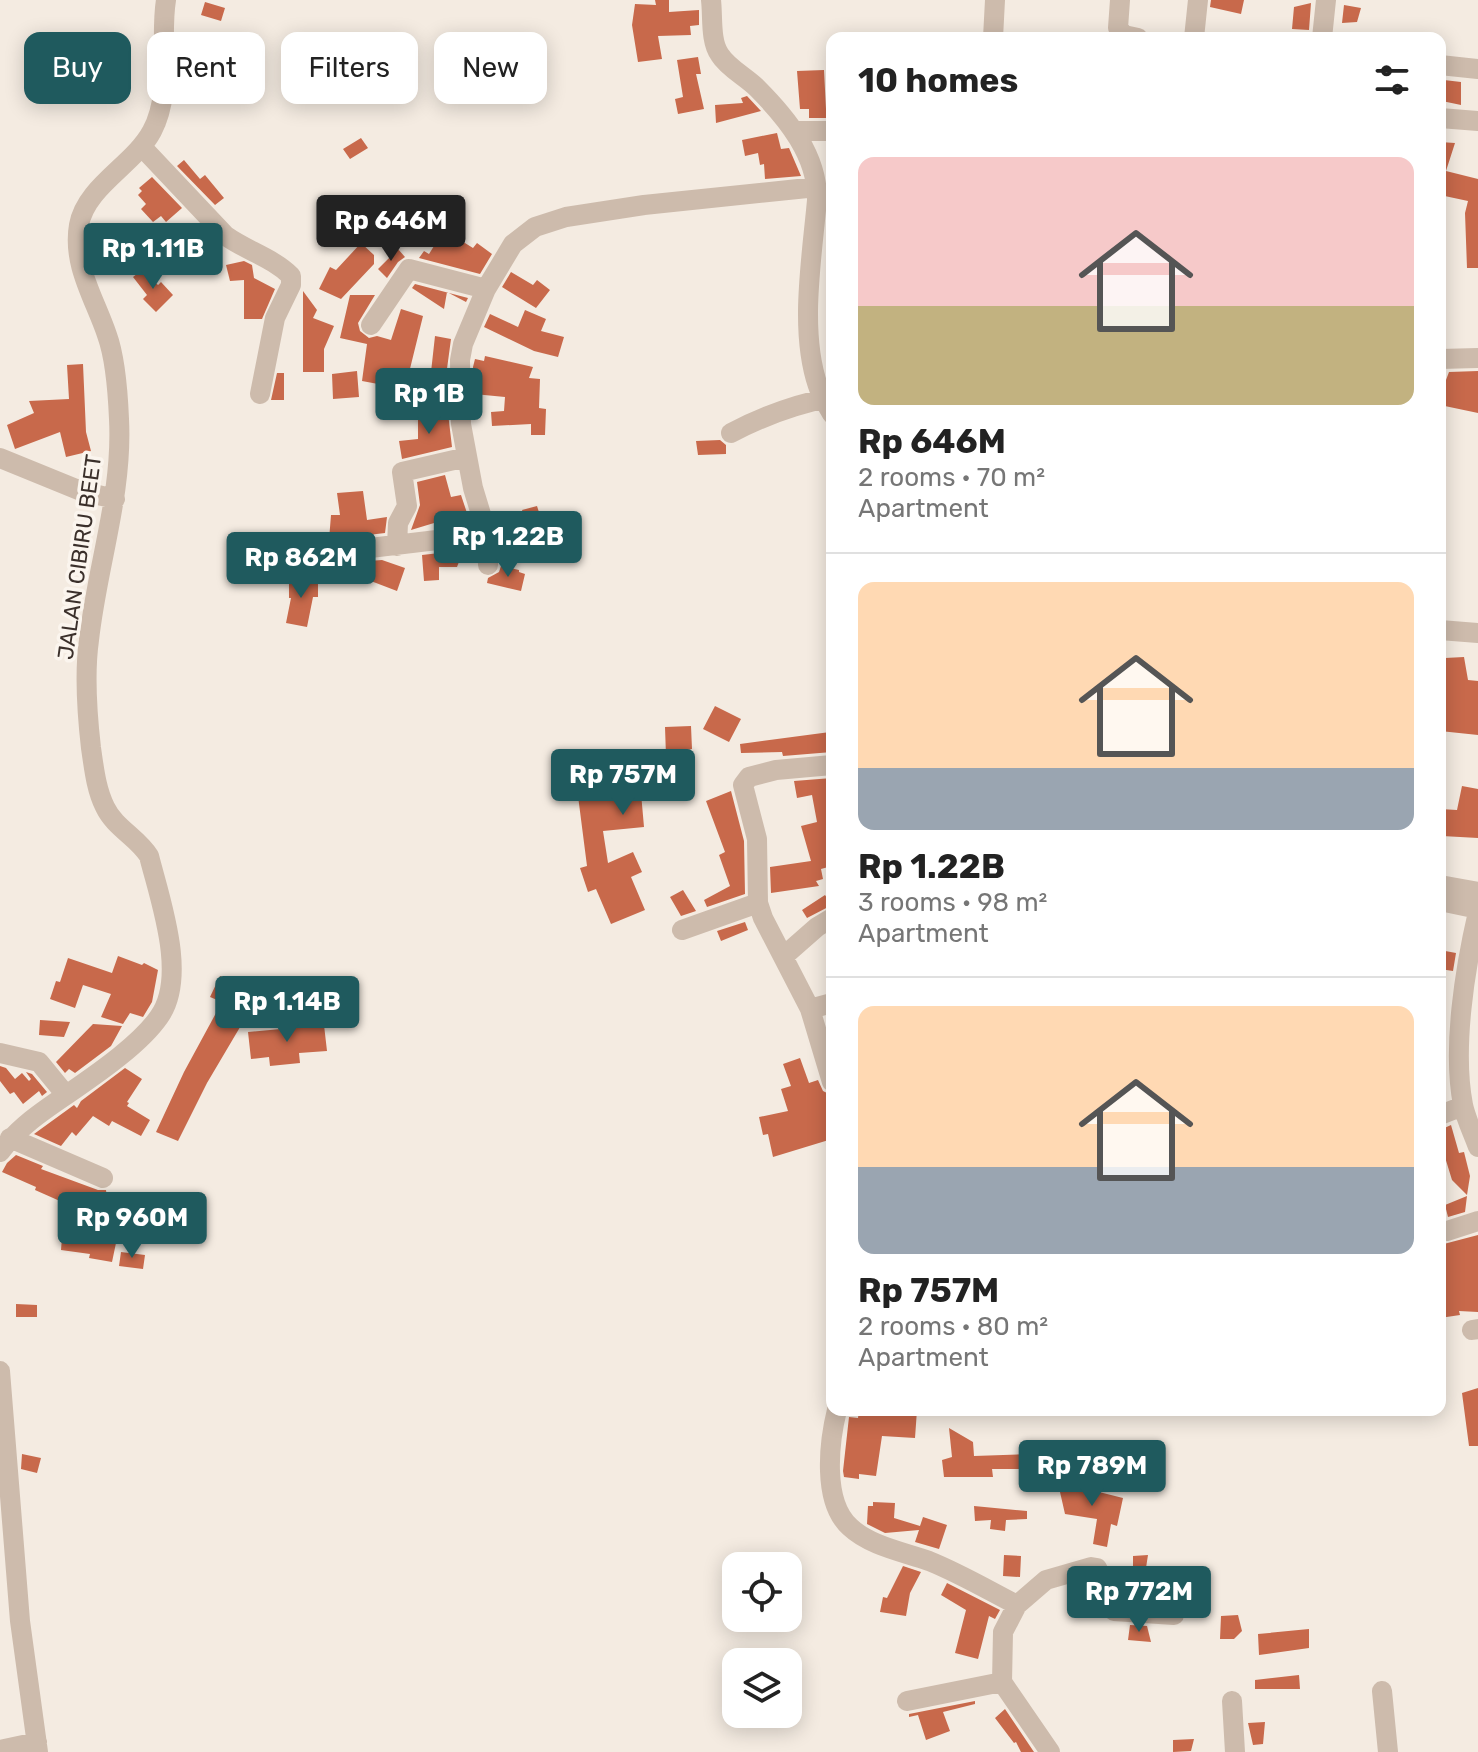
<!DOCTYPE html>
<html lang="en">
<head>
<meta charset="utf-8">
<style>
  body { margin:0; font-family:Rubik,sans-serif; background:#f6f6f6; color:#222; height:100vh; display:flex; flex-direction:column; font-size:30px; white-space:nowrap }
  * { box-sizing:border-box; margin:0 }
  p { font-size:26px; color:#767676 }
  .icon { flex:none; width:44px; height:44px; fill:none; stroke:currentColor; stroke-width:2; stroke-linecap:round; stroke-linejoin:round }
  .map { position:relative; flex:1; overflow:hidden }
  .panel { position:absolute; left:826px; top:32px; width:620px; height:1384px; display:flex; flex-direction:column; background:#fff; border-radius:16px; box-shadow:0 4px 20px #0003 }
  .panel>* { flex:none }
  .top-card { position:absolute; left:24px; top:32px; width:682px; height:72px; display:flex; gap:16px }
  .buttons { position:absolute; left:722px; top:1552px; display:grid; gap:16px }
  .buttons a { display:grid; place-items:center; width:80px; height:80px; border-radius:16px; background:#fff; box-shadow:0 4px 20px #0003; font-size:40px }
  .price { position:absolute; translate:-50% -68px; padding:0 18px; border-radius:8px; background:#1f5a5e; color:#fff; font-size:26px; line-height:52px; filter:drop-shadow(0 2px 4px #0008) }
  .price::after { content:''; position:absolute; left:50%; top:48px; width:24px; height:18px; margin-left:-12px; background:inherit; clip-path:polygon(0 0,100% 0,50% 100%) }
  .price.selected { background:#222; color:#fff }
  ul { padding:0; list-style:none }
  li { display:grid; align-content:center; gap:16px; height:424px; padding:0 32px }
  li+li { border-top:2px solid #e0e0e0 }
  li span { display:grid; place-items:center; height:248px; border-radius:16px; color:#555 }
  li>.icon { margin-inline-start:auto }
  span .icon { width:144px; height:144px; fill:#fffc; stroke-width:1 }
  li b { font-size:34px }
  h2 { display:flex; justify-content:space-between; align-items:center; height:96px; padding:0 32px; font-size:34px }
  .tag { padding:0 28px; border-radius:16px; background:#fff; box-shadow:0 4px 20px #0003; font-size:28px; line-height:72px }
  .tag.selected { background:#1f5a5e; color:#fff }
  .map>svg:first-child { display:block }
</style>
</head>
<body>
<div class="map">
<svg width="1478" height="1752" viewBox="0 0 1478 1752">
  <rect width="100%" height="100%" fill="#f4ebe1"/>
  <path fill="#c8694b" d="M655,0H669V12L699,10V25L690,26L691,35L658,36L662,59L638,62L632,25L635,4L656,5Z
    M1211,0H1244L1241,14L1210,7Z
    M205,2L225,8L221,21L201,15Z
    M1311,3L1309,30L1292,29L1294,7Z
    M1344,5L1361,8L1357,22L1342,23Z
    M221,42V54L237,53L238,72L230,73V81L206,82V76L199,77L197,43Z
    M698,57L701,74H696L704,109L678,114L675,99L683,97L677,60Z
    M824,70L826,109H830L831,118H809V109H800L797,71Z
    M1444,80L1461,82V105L1442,101Z
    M747,96L761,111L716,123L715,105L743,103L741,98Z
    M777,133L781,149L789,148L801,176L765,179L764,164L760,165L758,153L745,156L742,140Z
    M361,138L368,148L350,159L343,149Z
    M1440,142L1455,143L1446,171L1478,179V268H1467L1465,213L1468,201L1440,195Z
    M184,160L200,179L205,175L224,198L215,205L177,166Z
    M152,177L182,208L166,222L161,216L153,222L141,209L146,204L138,195L142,191L139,188Z
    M444,230L473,248L477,243L492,254L480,274L419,258L424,251L429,254Z
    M361,243L374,255V264L341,299L319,289L330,267L336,270Z
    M398,249L405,257L398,262L387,278L378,269Z
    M244,261L252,265L254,278L275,289L262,319H244V280L230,281L226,265Z
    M142,270L158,285L161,282L173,295L156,312L143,299L147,295L133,277Z
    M511,272L533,285L537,280L550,290L536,308L502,287Z
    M415,284L468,298L466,302L447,292L444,309L412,288Z
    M303,291L317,310L313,318L334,326L324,349V372H303Z
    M350,295H375L358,323L360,331L369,338L377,336L391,340L401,309L423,316L405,389L362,381L367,344L340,338Z
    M525,310L546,319L541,331L564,337L558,357L534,351L484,327L490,314L518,327Z
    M435,336L451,339L444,391L429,390Z
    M485,356L533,367L529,378L540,379L539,408L546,409L545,435H531V424L492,426L491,412L504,411L505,397L474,394L473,367L475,359L484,361Z
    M83,364L86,432L91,451L66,457L60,432L15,449L7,425L34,413L29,401L69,399L67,365Z
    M357,371L359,397L333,399L332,374Z
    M1478,371V413L1440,405V387L1443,388L1449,372Z
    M277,373H284V400H271Z
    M418,413H448L452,447L402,459L399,441L418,439Z
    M720,440L726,445V454L698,455L696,441Z
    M445,475L451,497L461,495L467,513L411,530L420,505L417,482Z
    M363,491L367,520L387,517L385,533L343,538L334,542L332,553L341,563L382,560L405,568L397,591L363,578L331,580L329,540L331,515H340L337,493Z
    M537,506L545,531L531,536L522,510Z
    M474,549V558L460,559L457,567H439V580L424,581L422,555Z
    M501,566L519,570V572L525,574L521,591L487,583L488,578L499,572Z
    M289,578H318V597H313L307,627L286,623L291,598H289Z
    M1464,657L1468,680L1478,681V735L1440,731V677H1446L1445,658Z
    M715,706L741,719L729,742L703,729Z
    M691,726L692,749L687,750V754H684L685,782H674V792L641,793L644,827L603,831L608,863L633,852L642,872L631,877L645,910L611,924L596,889L588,892L580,868L587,866L577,788L568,786L574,763L604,772V763L621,761V766L646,765V756H666L665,727Z
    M830,732L832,752L783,756L782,752L741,753L740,744Z
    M832,778V866L821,869L823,879L816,881L819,886L771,893L770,867L811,861L801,826L817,822L812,795L797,798L794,781Z
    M1462,786L1478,789V838L1442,836L1440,809L1457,810Z
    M731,791L744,841L745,894L707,907L704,900L730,886L719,855L725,852L706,801Z
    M683,890L696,911L681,916L670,897Z
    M825,895L832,905L807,918L802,910Z
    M745,922L748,930L721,941L717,931Z
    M1440,950L1456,953L1453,971L1440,969Z
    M118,956L142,965L144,963L158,970L152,1002L143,1017L130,1013L123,1024L101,1017L111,994L83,985L75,1008L50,999L56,981L60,982L68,958L112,973Z
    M220,976L245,984L259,995L207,1083L178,1141L156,1132L184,1072L222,1002L210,997Z
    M40,1020L70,1022L64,1037L39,1035Z
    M93,1024L122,1026L111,1046L75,1073L69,1069L65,1073L56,1062Z
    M324,1025L327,1051L299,1053L300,1063L270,1066L269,1057L251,1059L248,1032Z
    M800,1058L809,1083L818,1080L823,1091L829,1094L832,1104V1139L773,1157L768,1134L763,1135L759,1117L788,1111L781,1089L791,1086L783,1064Z
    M0,1066L6,1068L15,1079L22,1073L29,1081L31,1079L26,1072L32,1074L47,1092L42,1096L39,1091L23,1104L14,1092L10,1094L0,1081Z
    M125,1068L142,1079L127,1102L129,1103L127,1106L150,1120L141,1136L112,1121L109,1126L93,1116L76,1136L72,1132L61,1146L34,1134L74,1105L77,1108L81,1101Z
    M1451,1125L1459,1153L1464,1152L1470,1176L1467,1195L1452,1180L1440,1141V1130Z
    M16,1155L43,1166L41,1169L98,1190H106L108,1207L96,1217L35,1190L36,1187L2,1172L7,1163Z
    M1467,1196L1465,1212L1448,1217L1445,1205Z
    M1478,1235V1312L1459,1311L1460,1315L1440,1318V1245Z
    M62,1237L116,1243L112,1262L89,1258L90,1254L61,1250Z
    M121,1252L145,1255L143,1269L119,1266Z
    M16,1304L37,1305V1317H16Z
    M1478,1388V1446H1469L1462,1393Z
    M859,1410H917L915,1438L882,1436L876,1476L859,1474V1479L844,1477L843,1471L849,1417L858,1418Z
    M949,1428L973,1442L974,1456L1032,1454V1469H992L993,1477H944L942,1460L952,1457Z
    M22,1454L41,1458L37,1473L21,1469Z
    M1062,1480L1088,1484L1087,1489L1123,1498L1117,1526L1111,1524L1107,1547L1093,1544L1097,1519L1065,1514L1060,1492Z
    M873,1502L895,1503L894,1518L920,1526L923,1517L947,1525L939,1549L915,1542L919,1530L885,1533L867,1524L868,1506H873Z
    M974,1506L1027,1511V1519L1006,1520L1005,1531L990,1529L991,1520L975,1521Z
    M1004,1555L1021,1556L1020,1577L1003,1576Z
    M1148,1555L1141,1600L1135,1599L1134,1591L1118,1590L1112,1570L1119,1568L1133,1571V1556Z
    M903,1566L921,1572L910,1593L906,1616L880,1612L883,1597L887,1598Z
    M1088,1581L1093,1600L1080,1602L1079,1584Z
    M947,1583L1000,1610L995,1619L989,1616L978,1659L955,1653L966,1610L941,1595Z
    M1158,1585L1203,1591L1198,1610H1186L1185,1601Z
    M1238,1615L1242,1631L1234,1639H1220L1221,1616Z
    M1130,1625L1147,1626L1151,1642L1128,1640Z
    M1309,1629V1648L1259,1655L1258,1634Z
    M1299,1675L1300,1689H1255V1680Z
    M975,1701V1704L943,1712L950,1731L926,1740L918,1715L909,1717V1714Z
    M1005,1709L1034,1752H1021L1016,1742L1014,1743L995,1718Z
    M1265,1722L1263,1744L1253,1745L1248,1723Z
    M1194,1739L1191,1751L1173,1752V1740Z"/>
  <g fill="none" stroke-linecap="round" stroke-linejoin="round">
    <path stroke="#cdbbac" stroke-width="20" d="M711,0C713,16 710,42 720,55C728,68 746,77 757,88C787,118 818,156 817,200C812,257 799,331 818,386C821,396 827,405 832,414
      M1120,0L1118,28L1124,35L1138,38
      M993,38L995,0
      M1194,38L1198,0
      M1322,38L1326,0
      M1440,65L1478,69
      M1440,118L1478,121
      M794,131H832
      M142,147L226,236C247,251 273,258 291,276V285L275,318L260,394
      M371,325L409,269L486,289
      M1440,359L1478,358
      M731,433C763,416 797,404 832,397
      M0,458L81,491L115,499
      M397,546L398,523L407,506L402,472L467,457
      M345,551L487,534
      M488,565L487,534L473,488L461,424L460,360L463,344L486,289L513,244L535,227L566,217L644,205L817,187
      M1440,630L1478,633
      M832,765L776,770L749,777L743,785L757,839L758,903L763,918L810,1009L832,1003
      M1440,885L1478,892
      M1440,901L1478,909
      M1478,912C1465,968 1452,1048 1463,1105C1466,1119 1473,1133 1478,1147
      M682,930L758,903
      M784,956L817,927L832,918
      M810,1009L832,1082
      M0,1053L39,1062L66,1095
      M1440,1115L1463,1106
      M10,1138L103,1178
      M0,1152C20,1125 47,1108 75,1089C101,1071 141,1043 159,1017C188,977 160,900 149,856C137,837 115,828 105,807C96,789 94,768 91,748C87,713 84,675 89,640C97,566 123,494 119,419C118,395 115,357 107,335C95,299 72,265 79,225C86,186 134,165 152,131C173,92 159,42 166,0
      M1447,1231L1478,1221
      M1472,1330L1478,1329
      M0,1371L20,1621L38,1752
      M837,1410C829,1442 822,1502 850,1527C870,1546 904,1552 929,1561C959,1573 988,1590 1017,1605
      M1382,1691L1388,1752
      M907,1701L1002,1682
      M1232,1701L1235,1752
      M0,1750L37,1742
      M1050,1752L1002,1682L1003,1632L1017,1605L1046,1580L1091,1567L1097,1568C1105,1582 1103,1600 1114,1611L1174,1615"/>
  </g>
  <g text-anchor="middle" stroke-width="7" stroke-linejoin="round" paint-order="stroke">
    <g font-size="22" fill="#3b302b" stroke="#fbf5ee">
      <text transform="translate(79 557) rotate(-82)" y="8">JALAN CIBIRU BEET</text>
    </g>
  </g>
</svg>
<div class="buttons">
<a><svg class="icon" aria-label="locate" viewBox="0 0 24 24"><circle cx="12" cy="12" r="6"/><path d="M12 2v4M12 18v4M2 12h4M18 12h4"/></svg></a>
<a><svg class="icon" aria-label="layers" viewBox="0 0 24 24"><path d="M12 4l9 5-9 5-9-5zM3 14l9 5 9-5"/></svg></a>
</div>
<b class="price selected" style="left:391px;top:263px">Rp 646M</b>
<b class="price" style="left:153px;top:291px">Rp 1.11B</b>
<b class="price" style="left:429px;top:436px">Rp 1B</b>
<b class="price" style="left:508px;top:579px">Rp 1.22B</b>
<b class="price" style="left:301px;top:600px">Rp 862M</b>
<b class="price" style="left:623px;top:817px">Rp 757M</b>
<b class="price" style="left:287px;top:1044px">Rp 1.14B</b>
<b class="price" style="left:132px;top:1260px">Rp 960M</b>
<b class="price" style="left:1092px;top:1508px">Rp 789M</b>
<b class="price" style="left:1139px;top:1634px">Rp 772M</b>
<div class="top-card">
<a class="tag selected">Buy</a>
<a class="tag">Rent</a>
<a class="tag">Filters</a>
<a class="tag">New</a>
</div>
<section class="panel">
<h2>10 homes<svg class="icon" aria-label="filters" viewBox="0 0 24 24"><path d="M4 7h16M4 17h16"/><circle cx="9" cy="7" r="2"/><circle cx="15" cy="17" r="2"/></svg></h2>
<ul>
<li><span style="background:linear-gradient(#f6c9c9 60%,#c2b280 0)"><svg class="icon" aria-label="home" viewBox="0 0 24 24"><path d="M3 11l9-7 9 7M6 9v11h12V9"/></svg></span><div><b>Rp 646M</b><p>2 rooms · 70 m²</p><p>Apartment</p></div></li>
<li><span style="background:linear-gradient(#ffd9b3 75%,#9aa5b1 0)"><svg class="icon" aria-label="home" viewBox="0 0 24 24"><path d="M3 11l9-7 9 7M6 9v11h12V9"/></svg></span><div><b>Rp 1.22B</b><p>3 rooms · 98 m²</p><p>Apartment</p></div></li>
<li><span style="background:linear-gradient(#ffd9b3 65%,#9aa5b1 0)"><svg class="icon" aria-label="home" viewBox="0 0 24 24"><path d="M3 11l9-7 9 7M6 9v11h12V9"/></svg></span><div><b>Rp 757M</b><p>2 rooms · 80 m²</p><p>Apartment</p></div></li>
</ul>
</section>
</div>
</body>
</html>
